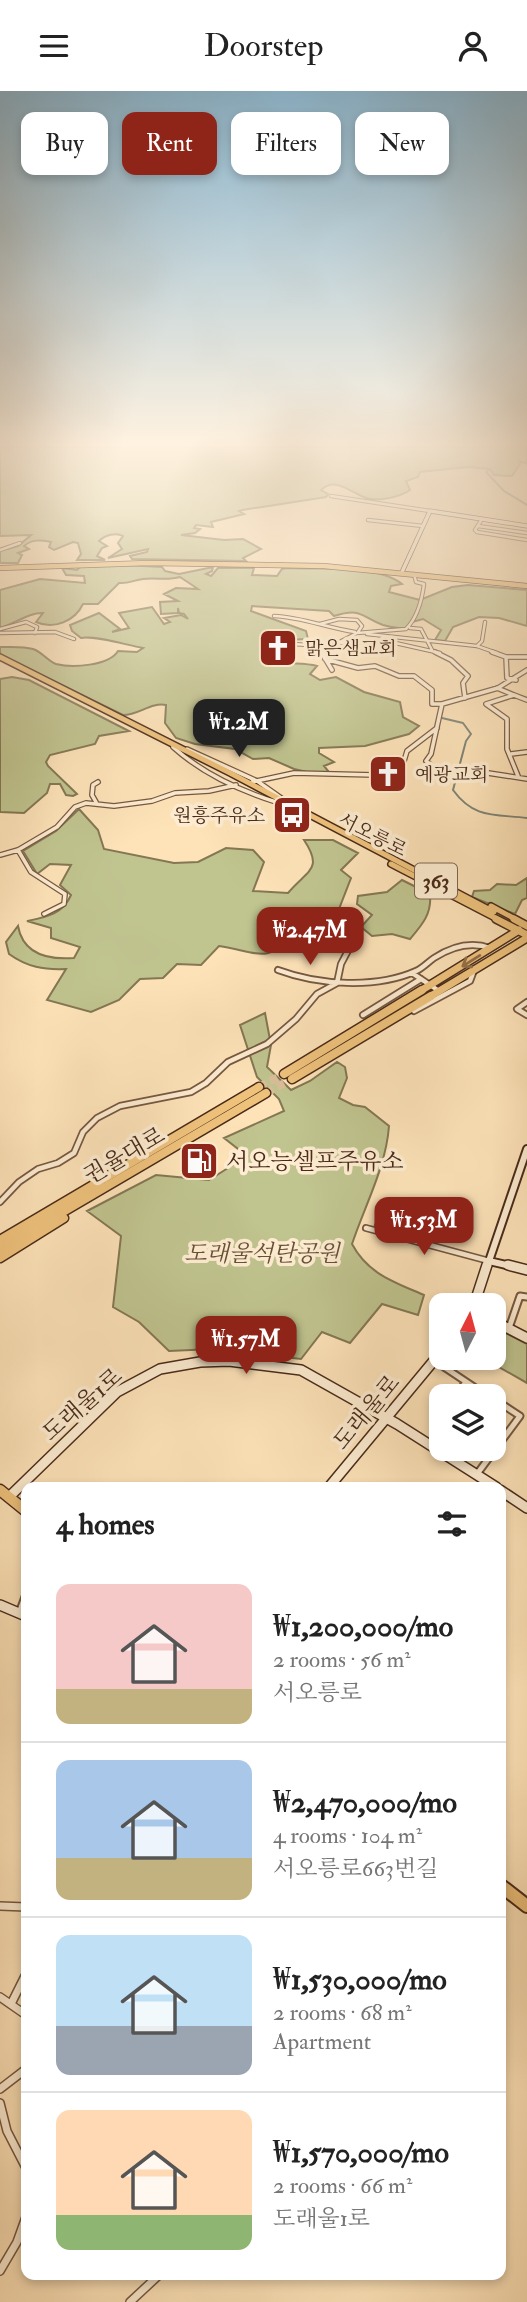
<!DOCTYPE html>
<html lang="en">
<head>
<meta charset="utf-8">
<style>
  body { margin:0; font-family:"IM FELL Double Pica","Noto Serif KR",serif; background:#f2f2f2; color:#222; height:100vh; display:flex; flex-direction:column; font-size:26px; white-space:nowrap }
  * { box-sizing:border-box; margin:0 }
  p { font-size:23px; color:#767676 }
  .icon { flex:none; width:38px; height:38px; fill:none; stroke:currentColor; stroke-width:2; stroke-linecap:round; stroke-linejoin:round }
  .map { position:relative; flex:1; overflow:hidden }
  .panel { position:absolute; left:21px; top:1391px; width:485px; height:798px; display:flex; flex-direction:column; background:#fff; border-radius:14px; box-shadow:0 4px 10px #0003 }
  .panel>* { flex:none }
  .hud { position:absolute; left:21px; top:21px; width:486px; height:63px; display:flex; gap:14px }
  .needle { width:46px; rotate:6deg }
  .fabs { position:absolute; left:429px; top:1202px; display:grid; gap:14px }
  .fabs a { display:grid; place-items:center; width:77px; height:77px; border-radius:14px; background:#fff; box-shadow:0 4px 10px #0003; font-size:35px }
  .price { position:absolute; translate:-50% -60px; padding:0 16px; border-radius:14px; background:#8f2418; color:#fff; font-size:23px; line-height:46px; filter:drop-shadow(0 2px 4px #0008) }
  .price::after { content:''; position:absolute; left:50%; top:42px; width:21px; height:16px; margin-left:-10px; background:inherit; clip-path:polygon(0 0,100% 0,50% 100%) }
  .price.selected { background:#222; color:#fff }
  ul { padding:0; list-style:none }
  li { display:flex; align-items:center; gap:21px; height:175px; padding:0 35px }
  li+li { border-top:2px solid #e0e0e0 }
  li span { display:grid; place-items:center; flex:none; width:196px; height:140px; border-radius:14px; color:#555 }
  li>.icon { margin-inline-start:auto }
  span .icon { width:84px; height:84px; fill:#fffc; stroke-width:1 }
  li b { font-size:30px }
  h2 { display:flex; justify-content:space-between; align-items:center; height:84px; padding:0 35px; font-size:30px }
  .chip { padding:0 24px; border-radius:14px; background:#fff; box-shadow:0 4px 10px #0003; font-size:24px; line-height:63px }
  .chip.selected { background:#8f2418; color:#fff }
  header { display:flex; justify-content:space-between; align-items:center; height:91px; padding:0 35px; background:#fff; font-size:32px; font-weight:600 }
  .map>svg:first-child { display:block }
</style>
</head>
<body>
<header><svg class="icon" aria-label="menu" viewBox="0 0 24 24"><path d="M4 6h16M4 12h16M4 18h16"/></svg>Doorstep<svg class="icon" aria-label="person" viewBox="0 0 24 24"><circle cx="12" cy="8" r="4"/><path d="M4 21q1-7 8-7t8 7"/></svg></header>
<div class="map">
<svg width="527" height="2211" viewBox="0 0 527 2211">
  <rect width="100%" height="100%" fill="#fee3b9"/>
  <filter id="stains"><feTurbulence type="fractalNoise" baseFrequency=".00286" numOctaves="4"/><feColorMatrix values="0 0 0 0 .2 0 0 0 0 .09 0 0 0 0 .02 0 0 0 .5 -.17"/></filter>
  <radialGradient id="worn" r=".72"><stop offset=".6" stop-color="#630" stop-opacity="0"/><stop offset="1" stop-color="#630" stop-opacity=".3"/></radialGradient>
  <path fill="#c0c48f" stroke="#847754" stroke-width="2" d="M0,356H527V373L519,370L520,373L512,385L494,384L490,378L468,376L420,381L418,386L406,390L410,399C400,406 378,411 366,407C351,402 336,385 321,399L328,403L326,406L242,419L239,420L244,423L211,431L213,436L196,434L194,437L200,438L195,442L181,444L224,449L243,448L261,458L243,467L246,470L132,468L130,465L147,461L148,458L108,467L122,458L118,452L123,445C116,441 105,444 99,450L107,455L102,457L97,465L105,469H77L81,463L78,452L73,451L54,459L49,456L51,451C41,449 32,448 24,455L29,458L18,462L22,464L18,472H0V460L18,455L31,444L0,445Z
    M125,474L162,476L165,480L179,483L213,476L212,480L206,483L211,485L218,477H254L252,484L277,485L282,478L287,477C319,479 377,473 402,493L391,495L389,501L420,509L452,496L468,494L527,499V535L499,527L479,526L453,536L445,550L435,549L441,539L423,528L412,531L405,538C398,537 389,536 383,534C361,526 362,516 334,525L329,520L252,515L251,520L306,540L308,548L263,550L274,570C289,574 303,571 317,575L310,583L320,589L336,586L364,601L400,611L403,626L419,635L409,643L365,655L319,657V662L334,671L324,675L329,681L311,682L294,678L269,667L253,668L235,658L195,653L176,647L165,632L166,614C151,611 139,624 123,624L0,564V556C10,556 23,555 33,558C42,561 48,570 56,573C72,577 109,575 118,560L137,561L143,557C126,554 94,544 81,547L72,540L70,534L99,522L120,538L112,541L129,537L119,522L152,516L164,533L170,531L164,527L181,524L188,528L184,523L179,522L178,517V522L161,523L160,511L178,510L164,503L176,497L198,498L180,486C166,490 156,486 143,488C134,489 128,493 119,492L98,513H83C75,530 54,539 36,531L43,522C30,521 14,533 0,537V499L40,488L85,492L84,485L66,484L62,477L77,479L80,476Z
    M12,586L29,589L129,640L99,645L95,653L50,664L46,671L48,675L77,703L73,705L66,704L60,693H50L47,702L24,722L0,721V588Z
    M79,718L98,739L104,758L174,772L198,771L226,757L253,759L264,771L253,800L288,802C307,779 324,779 304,749H333L358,762L341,779L351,787L337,823L321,833L309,847L295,845C266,874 255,860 219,855L201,874L177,873L163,887L140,888L119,909L91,921L47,909L66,878C44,879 27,876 9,863L6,851L18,835C23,863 47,869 74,867L80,856L51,847V837L27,830C46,826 63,823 71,804L60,794L71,774L50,773L37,783L23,760L56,740Z
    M527,787V807L522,809L515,823L472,806L474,800L490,799L497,793L516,794Z
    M402,789L430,803C432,823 422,834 410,848L392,843L372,845L361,836L372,824L357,813L358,805L387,801Z
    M265,922L271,954L267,976L291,999L310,990L337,971L345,976L347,987L339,1007L353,1014L365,1016L389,1035C386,1076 365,1114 352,1153C368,1183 394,1191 424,1204L418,1224L382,1213L350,1252L322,1241L301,1268L240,1261L241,1250L223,1246L213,1258L169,1260L139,1231L113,1216L121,1145L87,1120L156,1084L209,1089L247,1065L224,1047L284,1020L279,1008L257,986L240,934Z
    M384,1112L439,1123L431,1148L375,1134Z
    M494,1236L527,1253V1292L483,1267H494Z"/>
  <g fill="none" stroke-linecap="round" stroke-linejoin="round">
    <path stroke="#7d8376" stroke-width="2" d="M489,379L486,381L504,400L527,414
      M442,627L463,632L471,643L466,650L453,699C474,728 495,723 527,727"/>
    <path stroke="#dabe99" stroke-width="5" stroke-dasharray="5 2.5" stroke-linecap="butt" d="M494,821L511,829"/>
    <path stroke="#dabe99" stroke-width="7" stroke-dasharray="7 3.5" stroke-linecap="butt" d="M507,828L518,833"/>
    <path stroke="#dabe99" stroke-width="8" stroke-dasharray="8 4.5" stroke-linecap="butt" d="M259,996L284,983
      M266,1002L292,988"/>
    <g stroke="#765842" stroke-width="4.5">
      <path id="street-far4" d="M331,405L430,420
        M482,428L475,439L477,441L527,449
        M368,429L423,435
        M478,435L527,442
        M0,459L20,452
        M274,525C302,526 327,537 355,541
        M320,533L339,528L357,529L362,535L358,541
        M410,537L421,538L432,559
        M0,538L26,531L37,536L35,542
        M0,542L55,541L74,548
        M367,543L477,555L497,562
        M341,552L391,551L440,562
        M292,553L327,555
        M477,555L482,550L485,531
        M323,562L322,560L357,542L406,538C418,526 422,509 424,493L416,491L414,483"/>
    </g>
    <g stroke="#765842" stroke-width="6">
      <path id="street-far3" d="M322,561L325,568L358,577L375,575L399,585H414L432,599V613H442
        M435,561L451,569L468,585L463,592L465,607
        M492,561L506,566H527
        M506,566L507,587L516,589
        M326,569L332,579
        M527,579L498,597L442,613L431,663L426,670L436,678H462L527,688
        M497,597L514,604L486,613L507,628V658L518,685
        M514,604L527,609
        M173,656C203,683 238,699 276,711
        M187,658L257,690L284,709
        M511,663L527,661
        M252,691L294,682L375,684L404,670L407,660L437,637
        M96,711L92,704L93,694L98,691
        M18,759L31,781L65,803L64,813L44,823
        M0,764L18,759L57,736L75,716L86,712L114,715L152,710L175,702L209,700L236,694"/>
    </g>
    <g stroke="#765842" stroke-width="8">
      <path id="street-far2" d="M278,879C318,894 376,898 416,880C423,877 428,871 434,867C451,856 470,850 490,857
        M412,882L439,900
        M337,892L341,873L352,852
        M527,911L517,918L527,924
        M414,920L470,890L473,882
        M363,924L421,888
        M0,1111L19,1091L38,1078L58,1072L74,1062L83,1041L97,1027L120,1015L191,1001L206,992L228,971L267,953L296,928L317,903L337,892
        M366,1137L489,1170"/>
    </g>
    <g stroke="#765842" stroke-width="9">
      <path id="street-far1" d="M509,1237L520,1205L527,1206
        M435,1270L489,1306
        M455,1306L466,1291
        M477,1383L520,1325L494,1308
        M19,1522L26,1503"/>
    </g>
    <g stroke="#765842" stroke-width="10">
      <path id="street" d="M0,1815L26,1816
        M0,1906L26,1924
        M11,1913L26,1883
        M0,1998L26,1978
        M0,2012L7,2040L26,2077
        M0,2180L17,2151L26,2126
        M130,2211L159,2184"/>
    </g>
    <g stroke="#482a1a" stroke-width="5">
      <path id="secondary-far2" d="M402,481L430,420L527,435"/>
    </g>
    <g stroke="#482a1a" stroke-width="10">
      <path id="secondary-far1" d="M489,1170L515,1176
        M487,1176L527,1058"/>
    </g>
    <g stroke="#482a1a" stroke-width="12">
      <path id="secondary" d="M508,1174L527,1179
        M474,1214L487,1174
        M494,1230L527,1247
        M329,1396L441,1261
        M500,1399L527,1417
        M9,1406L117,1301L160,1278L200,1271L229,1270L301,1279L397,1333L496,1396
        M0,1514L26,1525"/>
    </g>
    <g stroke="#482a1a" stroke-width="6">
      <path id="primary-far4" d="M0,477L148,472L324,475L527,495"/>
    </g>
    <g stroke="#482a1a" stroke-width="8">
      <path id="primary-far3" d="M0,566L230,682L494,821
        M391,773L499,829
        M491,815L517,829"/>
    </g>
    <g stroke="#482a1a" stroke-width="10">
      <path id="primary-far2" d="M496,828L527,844
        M514,828L527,835
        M422,899L519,839
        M431,905L527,847"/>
    </g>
    <g stroke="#482a1a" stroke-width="13">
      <path id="primary-far1" d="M0,1399L26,1420"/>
    </g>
    <g stroke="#482a1a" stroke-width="16">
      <path id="primary" d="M500,1794L527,1815"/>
    </g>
    <g stroke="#482a1a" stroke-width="11">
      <path id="highway" d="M284,983L422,899
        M292,988L431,905
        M0,1149L259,996
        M0,1158L266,1002
        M0,1167L64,1127"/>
    </g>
    <use href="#street-far4" stroke="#feedd2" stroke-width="2.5"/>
    <use href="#street-far3" stroke="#feedd2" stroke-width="3.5"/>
    <use href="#street-far2" stroke="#feedd2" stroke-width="4.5"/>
    <use href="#street-far1" stroke="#feedd2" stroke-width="5"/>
    <use href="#street" stroke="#feedd2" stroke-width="7"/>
    <use href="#secondary-far2" stroke="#feedd2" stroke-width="3.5"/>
    <use href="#secondary-far1" stroke="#feedd2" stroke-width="6"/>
    <use href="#secondary" stroke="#feedd2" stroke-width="9"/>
    <use href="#primary-far4" stroke="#efc27c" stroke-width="4.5"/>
    <use href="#primary-far3" stroke="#efc27c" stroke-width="5"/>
    <use href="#primary-far2" stroke="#efc27c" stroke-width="7"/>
    <use href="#primary-far1" stroke="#efc27c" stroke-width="10"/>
    <use href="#primary" stroke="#efc27c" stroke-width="12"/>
    <use href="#highway" stroke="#efc27c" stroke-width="8"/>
  </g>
  <defs><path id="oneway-shaft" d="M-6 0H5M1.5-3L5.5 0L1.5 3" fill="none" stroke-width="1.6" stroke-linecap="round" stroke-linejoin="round" transform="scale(1.75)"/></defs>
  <use stroke="#936e46" href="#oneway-shaft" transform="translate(471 870) rotate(148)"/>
  <linearGradient id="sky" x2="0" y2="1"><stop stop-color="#8bb8d3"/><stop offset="0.53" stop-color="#fff2e0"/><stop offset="1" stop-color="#fff2e0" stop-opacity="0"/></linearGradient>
  <rect width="527" height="666" fill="url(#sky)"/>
  <defs>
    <g id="church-square" transform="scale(2.0125)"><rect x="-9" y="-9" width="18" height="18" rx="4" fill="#8f2418" stroke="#feedd2"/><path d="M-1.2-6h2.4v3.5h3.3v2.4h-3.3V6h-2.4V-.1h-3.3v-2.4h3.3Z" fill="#fff"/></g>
    <g id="bus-square" transform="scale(2.0125)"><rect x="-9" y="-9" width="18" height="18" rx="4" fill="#8f2418" stroke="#feedd2"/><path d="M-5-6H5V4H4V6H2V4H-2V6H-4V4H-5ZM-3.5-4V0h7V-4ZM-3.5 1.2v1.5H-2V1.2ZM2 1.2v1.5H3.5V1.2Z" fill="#fff"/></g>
    <g id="fuel-square" transform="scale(2.0125)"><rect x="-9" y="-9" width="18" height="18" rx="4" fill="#8f2418" stroke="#feedd2"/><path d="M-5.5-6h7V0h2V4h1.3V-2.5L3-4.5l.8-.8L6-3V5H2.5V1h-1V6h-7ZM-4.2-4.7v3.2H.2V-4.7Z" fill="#fff"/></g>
  </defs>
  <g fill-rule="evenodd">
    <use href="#church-square" x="278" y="557"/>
    <use href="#church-square" x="388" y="683"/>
    <use href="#bus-square" x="292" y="724"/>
    <use href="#fuel-square" x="199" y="1070"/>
  </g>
  <g text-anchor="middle" stroke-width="7" stroke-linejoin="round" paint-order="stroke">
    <g font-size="19" fill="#482a1a" stroke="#feedd2" text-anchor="start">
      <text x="305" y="564">맑은샘교회</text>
      <text x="415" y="690">예광교회</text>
      <text x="265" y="731" text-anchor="end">원흥주유소</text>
    </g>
    <g font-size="19" fill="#482a1a" stroke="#feedd2">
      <text transform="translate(373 743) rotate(27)" y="7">서오릉로</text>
    </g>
    <rect fill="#feedd2" stroke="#7f6451" stroke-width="2" x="415" y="772.5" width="42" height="35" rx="5"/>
    <g font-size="21" font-weight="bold" fill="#482a1a">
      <text x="436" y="797">363</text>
    </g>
    <g font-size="23" fill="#482a1a" stroke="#feedd2">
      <text transform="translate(124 1064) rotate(-30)" y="8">권율대로</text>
      <text transform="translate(82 1313) rotate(-41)" y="8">도래울1로</text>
      <text transform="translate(366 1321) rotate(-50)" y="8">도래울로</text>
    </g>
    <g font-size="23" fill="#482a1a" stroke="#feedd2" text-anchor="start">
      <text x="226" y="1078">서오능셀프주유소</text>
    </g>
    <g font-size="23" font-style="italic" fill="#665037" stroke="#feedd2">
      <text x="262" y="1170">도래울석탄공원</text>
    </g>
  </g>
  <rect width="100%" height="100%" filter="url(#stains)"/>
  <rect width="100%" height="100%" fill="url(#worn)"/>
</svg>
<div class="fabs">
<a><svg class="needle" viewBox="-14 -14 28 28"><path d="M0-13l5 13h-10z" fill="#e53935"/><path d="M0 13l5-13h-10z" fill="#767676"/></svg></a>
<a><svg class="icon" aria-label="layers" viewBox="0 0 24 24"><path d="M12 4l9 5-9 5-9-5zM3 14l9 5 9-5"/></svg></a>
</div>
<b class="price selected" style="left:239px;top:668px">₩1.2M</b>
<b class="price" style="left:310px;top:876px">₩2.47M</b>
<b class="price" style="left:424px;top:1166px">₩1.53M</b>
<b class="price" style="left:246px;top:1285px">₩1.57M</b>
<div class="hud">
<a class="chip">Buy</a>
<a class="chip selected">Rent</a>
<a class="chip">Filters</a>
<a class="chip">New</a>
</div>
<section class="panel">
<h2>4 homes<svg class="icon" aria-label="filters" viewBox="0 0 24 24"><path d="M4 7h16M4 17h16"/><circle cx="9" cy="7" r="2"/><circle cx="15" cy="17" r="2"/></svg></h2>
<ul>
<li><span style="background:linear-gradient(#f6c9c9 75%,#c2b280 0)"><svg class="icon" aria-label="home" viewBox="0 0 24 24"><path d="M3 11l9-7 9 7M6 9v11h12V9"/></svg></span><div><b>₩1,200,000/mo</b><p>2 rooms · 56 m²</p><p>서오릉로</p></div></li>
<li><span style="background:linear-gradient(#a9c7e8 70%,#c2b280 0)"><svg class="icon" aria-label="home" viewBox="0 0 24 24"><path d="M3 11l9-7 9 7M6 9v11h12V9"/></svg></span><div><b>₩2,470,000/mo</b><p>4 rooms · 104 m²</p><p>서오릉로663번길</p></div></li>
<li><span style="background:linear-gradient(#bfe0f5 65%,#9aa5b1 0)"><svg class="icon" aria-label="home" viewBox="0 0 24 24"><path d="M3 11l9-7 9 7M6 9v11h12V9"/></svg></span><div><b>₩1,530,000/mo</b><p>2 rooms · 68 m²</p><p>Apartment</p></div></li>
<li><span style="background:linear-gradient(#ffd9b3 75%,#8fb573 0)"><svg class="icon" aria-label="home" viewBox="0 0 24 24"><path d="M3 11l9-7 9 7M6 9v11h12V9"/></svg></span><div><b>₩1,570,000/mo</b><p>2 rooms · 66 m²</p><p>도래울1로</p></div></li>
</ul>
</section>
</div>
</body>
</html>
